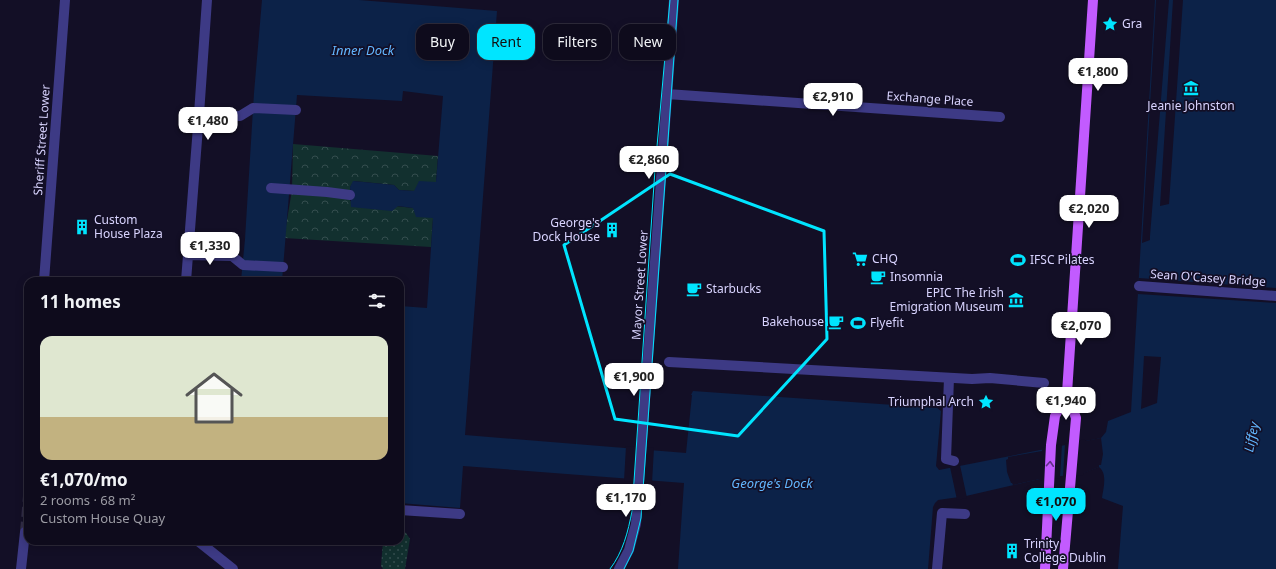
<!DOCTYPE html>
<html lang="en">
<head>
<meta charset="utf-8">
<style>
  body { margin:0; font-family:"Noto Sans",sans-serif; background:#1c1929; color:#f1f3f6; height:100vh; display:flex; flex-direction:column; font-size:15px; white-space:nowrap }
  * { box-sizing:border-box; margin:0 }
  p { font-size:13px; color:#9b9ba3 }
  .icon { flex:none; width:22px; height:22px; fill:none; stroke:currentColor; stroke-width:2; stroke-linecap:round; stroke-linejoin:round }
  .map { position:relative; flex:1; overflow:hidden }
  .details { position:absolute; left:24px; top:277px; width:380px; height:268px; display:flex; flex-direction:column; background:#0e0b1c; border-radius:12px; box-shadow:0 2px 10px #0003,0 0 0 1px #2e2b3b }
  .details>* { flex:none }
  .banner { position:absolute; left:416px; top:24px; width:380px; height:36px; display:flex; gap:8px }
  .price { position:absolute; translate:-50% -34px; padding:0 9px; border-radius:8px; background:#fff; color:#222; font-size:13px; line-height:26px; filter:drop-shadow(0 1px 2px #0008) }
  .price::after { content:''; position:absolute; left:50%; top:24px; width:12px; height:9px; margin-left:-6px; background:inherit; clip-path:polygon(0 0,100% 0,50% 100%) }
  .price.active { background:#00e5ff; color:#111 }
  ul { padding:0; list-style:none }
  li { display:grid; align-content:center; gap:8px; height:212px; padding:0 16px }
  li+li { border-top:1px solid #2e2b3b }
  li span { display:grid; place-items:center; height:124px; border-radius:12px; color:#555 }
  li>.icon { margin-inline-start:auto }
  span .icon { width:72px; height:72px; fill:#fffc; stroke-width:1 }
  li b { font-size:17px }
  h2 { display:flex; justify-content:space-between; align-items:center; height:48px; padding:0 16px; font-size:17px }
  .tag { padding:0 14px; border-radius:12px; background:#0e0b1c; box-shadow:0 2px 10px #0003,0 0 0 1px #2e2b3b; font-size:14px; line-height:36px }
  .tag.active { background:#00e5ff; color:#111 }
  .map>svg:first-child { display:block }
</style>
</head>
<body>
<div class="map">
<svg width="1276" height="569" viewBox="0 0 1276 569">
  <defs>
    <pattern id="grass-dots" width="8" height="8" patternUnits="userSpaceOnUse"><rect width="8" height="8" fill="#12302f"/><path d="M2 2h.1M6 6h.1" fill="none" stroke="#344d4e" stroke-width="1.8" stroke-linecap="round"/></pattern>
    <pattern id="park-crowns" width="20" height="18" patternUnits="userSpaceOnUse"><rect width="20" height="18" fill="#12302f"/><path d="M2 6a3 3 0 1 1 6 0M12 15a3 3 0 1 1 6 0" fill="none" stroke="#344d4e"/></pattern>
  </defs>
  <rect width="100%" height="100%" fill="#130f26"/>
  <path fill="url(#grass-dots)" d="M400,529L406,533L410,539L405,569H383L381,566L383,541H400Z"/>
  <path fill="url(#park-crowns)" d="M293,144L438,156L436,182L415,191L399,190L394,185L354,181L350,187V201L413,208L433,218L431,247L284,238L292,190Z"/>
  <path fill="#0c2248" d="M262,0H359L497,11L465,435L686,453L692,395H691L693,391L937,408L941,411L936,466L939,470L1101,438L1106,432L1108,421L1131,412L1155,0H1276V569H1118L1123,506L1102,498C1103,489 1108,474 1099,467L1083,473L1040,479L966,496L938,500L935,503L933,507L928,569H678L684,483L463,466L460,508L400,503V306L427,308L433,218L416,217L413,208L398,206L392,211L351,207L350,187L353,181L394,185L399,190L414,191L419,181L436,182L443,96L403,91L402,101L297,95L282,281H241L245,239L254,93Z"/>
  <path fill="#130f26" d="M1156,0H1169L1150,236V240L1142,243Z
    M1173,0H1183L1169,204L1160,206Z
    M1139,278L1276,288V303L1138,294Z
    M1144,356L1161,357L1157,403L1141,409Z
    M1101,438L1103,454L1101,465H1099V467L1084,473L1083,475L1063,477L1065,444L1085,439V441Z
    M1062,444L1060,478L1040,481V479L1013,485L1012,483H1011L1007,472L1006,460L1008,459V457L1042,451V448Z
    M626,446L654,448L652,483L624,481Z
    M960,465L967,498L957,500L950,467Z"/>
  <g fill="none" stroke-linecap="round" stroke-linejoin="round">
    <path stroke="#312d47" stroke-width="10" stroke-dasharray="10 5" stroke-linecap="butt" d="M25,532L28,496"/>
    <path stroke="#3d3a85" stroke-width="10" d="M667,94L1000,117
      M199,114L240,116L253,108L296,110
      M271,188L327,192L350,195
      M188,255L232,256L243,265L283,267
      M44,281L65,0
      M186,281L199,114L207,0
      M1139,286L1276,296
      M669,362L972,379L990,378L1044,383
      M949,378L946,459L954,461
      M400,510L460,514
      M198,541L233,569
      M21,569L25,532
      M619,569L629,550L636,524L674,0
      M937,569L942,513L965,514"/>
    <path stroke="#c25bff" stroke-width="10" d="M1045,569L1051,445L1055,416L1067,393
      M1063,569L1076,418L1067,393L1093,0"/>
    <path stroke="#00e5ff" stroke-width="1" d="M610,569C623,552 628,532 632,511L655,169L670,0
      M624,569L633,551L641,518L678,0"/>
  </g>
  <defs><path id="oneway-chevron" d="M-2-3.5L2.5 0L-2 3.5" fill="none" stroke-width="1.6" stroke-linecap="round" stroke-linejoin="round"/></defs>
  <use stroke="#623188" href="#oneway-chevron" transform="translate(1050 464) rotate(-86)"/>
  <path fill="none" stroke="#00e5ff" stroke-width="3" stroke-linejoin="round" d="M670,174L824,231L827,339L738,436L615,419L564,245Z"/>
  <defs>
    <g id="sight-bare" transform="scale(1.2)"><path d="M0-6L1.8-2.2L6-1.7L2.9 1.2L3.7 5.4L0 3.3L-3.7 5.4L-2.9 1.2L-6-1.7L-1.8-2.2Z" fill="#00e5ff" stroke="#130f26" stroke-width="2.5" paint-order="stroke"/></g>
    <g id="museum-bare" transform="scale(1.2)"><path d="M0-6L6-3V-2H-6V-3ZM-5-1h2V3h-2ZM-1-1h2V3h-2ZM3-1h2V3H3ZM-6 4H6V6H-6Z" fill="#00e5ff" stroke="#130f26" stroke-width="2.5" paint-order="stroke"/></g>
    <g id="building-bare" transform="scale(1.2)"><path d="M-4-6H4V6H1V3H-1V6H-4ZM-2.5-4.3h1.7v1.8h-1.7ZM.8-4.3h1.7v1.8H.8ZM-2.5-1h1.7V.8h-1.7ZM.8-1h1.7V.8H.8Z" fill="#00e5ff" stroke="#130f26" stroke-width="2.5" paint-order="stroke"/></g>
    <g id="supermarket-bare" transform="scale(1.2)"><path d="M-6-5.5h2.5l.6 2H6L4.5 2H-2.5L-4.4-4H-6ZM-1.5 3.2a1.3 1.3 0 1 0 .1 0ZM3 3.2a1.3 1.3 0 1 0 .1 0Z" fill="#00e5ff" stroke="#130f26" stroke-width="2.5" paint-order="stroke"/></g>
    <g id="stadium-bare" transform="scale(1.2)"><path d="M0-5a6.5 5 0 1 0 0 10a6.5 5 0 1 0 0-10ZM-3.5-1.8h7v3.6h-7Z" fill="#00e5ff" stroke="#130f26" stroke-width="2.5" paint-order="stroke"/></g>
    <g id="cafe-bare" transform="scale(1.2)"><path d="M-5.5-4.5H6V0H3Q3 3.5 0 3.5H-2.5Q-5.5 3.5-5.5 0ZM3-3.2v2h1.7v-2ZM-6 4.5H4V6H-6Z" fill="#00e5ff" stroke="#130f26" stroke-width="2.5" paint-order="stroke"/></g>
  </defs>
  <g fill-rule="evenodd">
    <use href="#sight-bare" x="1110" y="24"/>
    <use href="#museum-bare" x="1191" y="88"/>
    <use href="#building-bare" x="82" y="227"/>
    <use href="#building-bare" x="612" y="230"/>
    <use href="#supermarket-bare" x="860" y="259"/>
    <use href="#stadium-bare" x="1018" y="260"/>
    <use href="#cafe-bare" x="878" y="277"/>
    <use href="#cafe-bare" x="694" y="289"/>
    <use href="#museum-bare" x="1016" y="300"/>
    <use href="#cafe-bare" x="836" y="322"/>
    <use href="#stadium-bare" x="858" y="323"/>
    <use href="#sight-bare" x="986" y="402"/>
    <use href="#building-bare" x="1012" y="551"/>
  </g>
  <g text-anchor="middle" stroke-width="3.5" stroke-linejoin="round" paint-order="stroke">
    <g font-size="12" fill="#d9d4ff" stroke="#130f26" text-anchor="start">
      <text x="1122" y="28">Gra</text>
      <text x="1191" y="110" text-anchor="middle">Jeanie Johnston</text>
      <text x="94" y="224">Custom<tspan x="94" dy="14">House Plaza</tspan></text>
      <text x="600" y="227" text-anchor="end">George's<tspan x="600" dy="14">Dock House</tspan></text>
      <text x="872" y="263">CHQ</text>
      <text x="1030" y="264">IFSC Pilates</text>
      <text x="890" y="281">Insomnia</text>
      <text x="706" y="293">Starbucks</text>
      <text x="1004" y="297" text-anchor="end">EPIC The Irish<tspan x="1004" dy="14">Emigration Museum</tspan></text>
      <text x="824" y="326" text-anchor="end">Bakehouse</text>
      <text x="870" y="327">Flyefit</text>
      <text x="974" y="406" text-anchor="end">Triumphal Arch</text>
      <text x="1024" y="548">Trinity<tspan x="1024" dy="14">College Dublin</tspan></text>
    </g>
    <g font-size="12" fill="#d9d4ff" stroke="#130f26">
      <text transform="translate(930 99) rotate(4)" y="4">Exchange Place</text>
      <text transform="translate(42 140) rotate(-86)" y="4">Sheriff Street Lower</text>
      <text transform="translate(1208 278) rotate(4)" y="4">Sean O'Casey Bridge</text>
      <text transform="translate(640 285) rotate(-86)" y="4">Mayor Street Lower</text>
    </g>
    <g font-size="13" font-style="italic" fill="#62b6ff" stroke="#130f26">
      <text x="363" y="55">Inner Dock</text>
      <text transform="translate(1251 437) rotate(-79)" y="5">Liffey</text>
      <text x="772" y="488">George's Dock</text>
    </g>
  </g>
</svg>
<b class="price" style="left:1098px;top:92px">€1,800</b>
<b class="price" style="left:833px;top:117px">€2,910</b>
<b class="price" style="left:208px;top:141px">€1,480</b>
<b class="price" style="left:649px;top:180px">€2,860</b>
<b class="price" style="left:1089px;top:229px">€2,020</b>
<b class="price" style="left:210px;top:266px">€1,330</b>
<b class="price" style="left:1081px;top:346px">€2,070</b>
<b class="price" style="left:634px;top:397px">€1,900</b>
<b class="price" style="left:1066px;top:421px">€1,940</b>
<b class="price" style="left:626px;top:518px">€1,170</b>
<b class="price active" style="left:1056px;top:522px">€1,070</b>
<div class="banner">
<a class="tag">Buy</a>
<a class="tag active">Rent</a>
<a class="tag">Filters</a>
<a class="tag">New</a>
</div>
<section class="details">
<h2>11 homes<svg class="icon" aria-label="filters" viewBox="0 0 24 24"><path d="M4 7h16M4 17h16"/><circle cx="9" cy="7" r="2"/><circle cx="15" cy="17" r="2"/></svg></h2>
<ul>
<li><span style="background:linear-gradient(#dfe7d0 65%,#c2b280 0)"><svg class="icon" aria-label="home" viewBox="0 0 24 24"><path d="M3 11l9-7 9 7M6 9v11h12V9"/></svg></span><div><b>€1,070/mo</b><p>2 rooms · 68 m²</p><p>Custom House Quay</p></div></li>
</ul>
</section>
</div>
</body>
</html>
